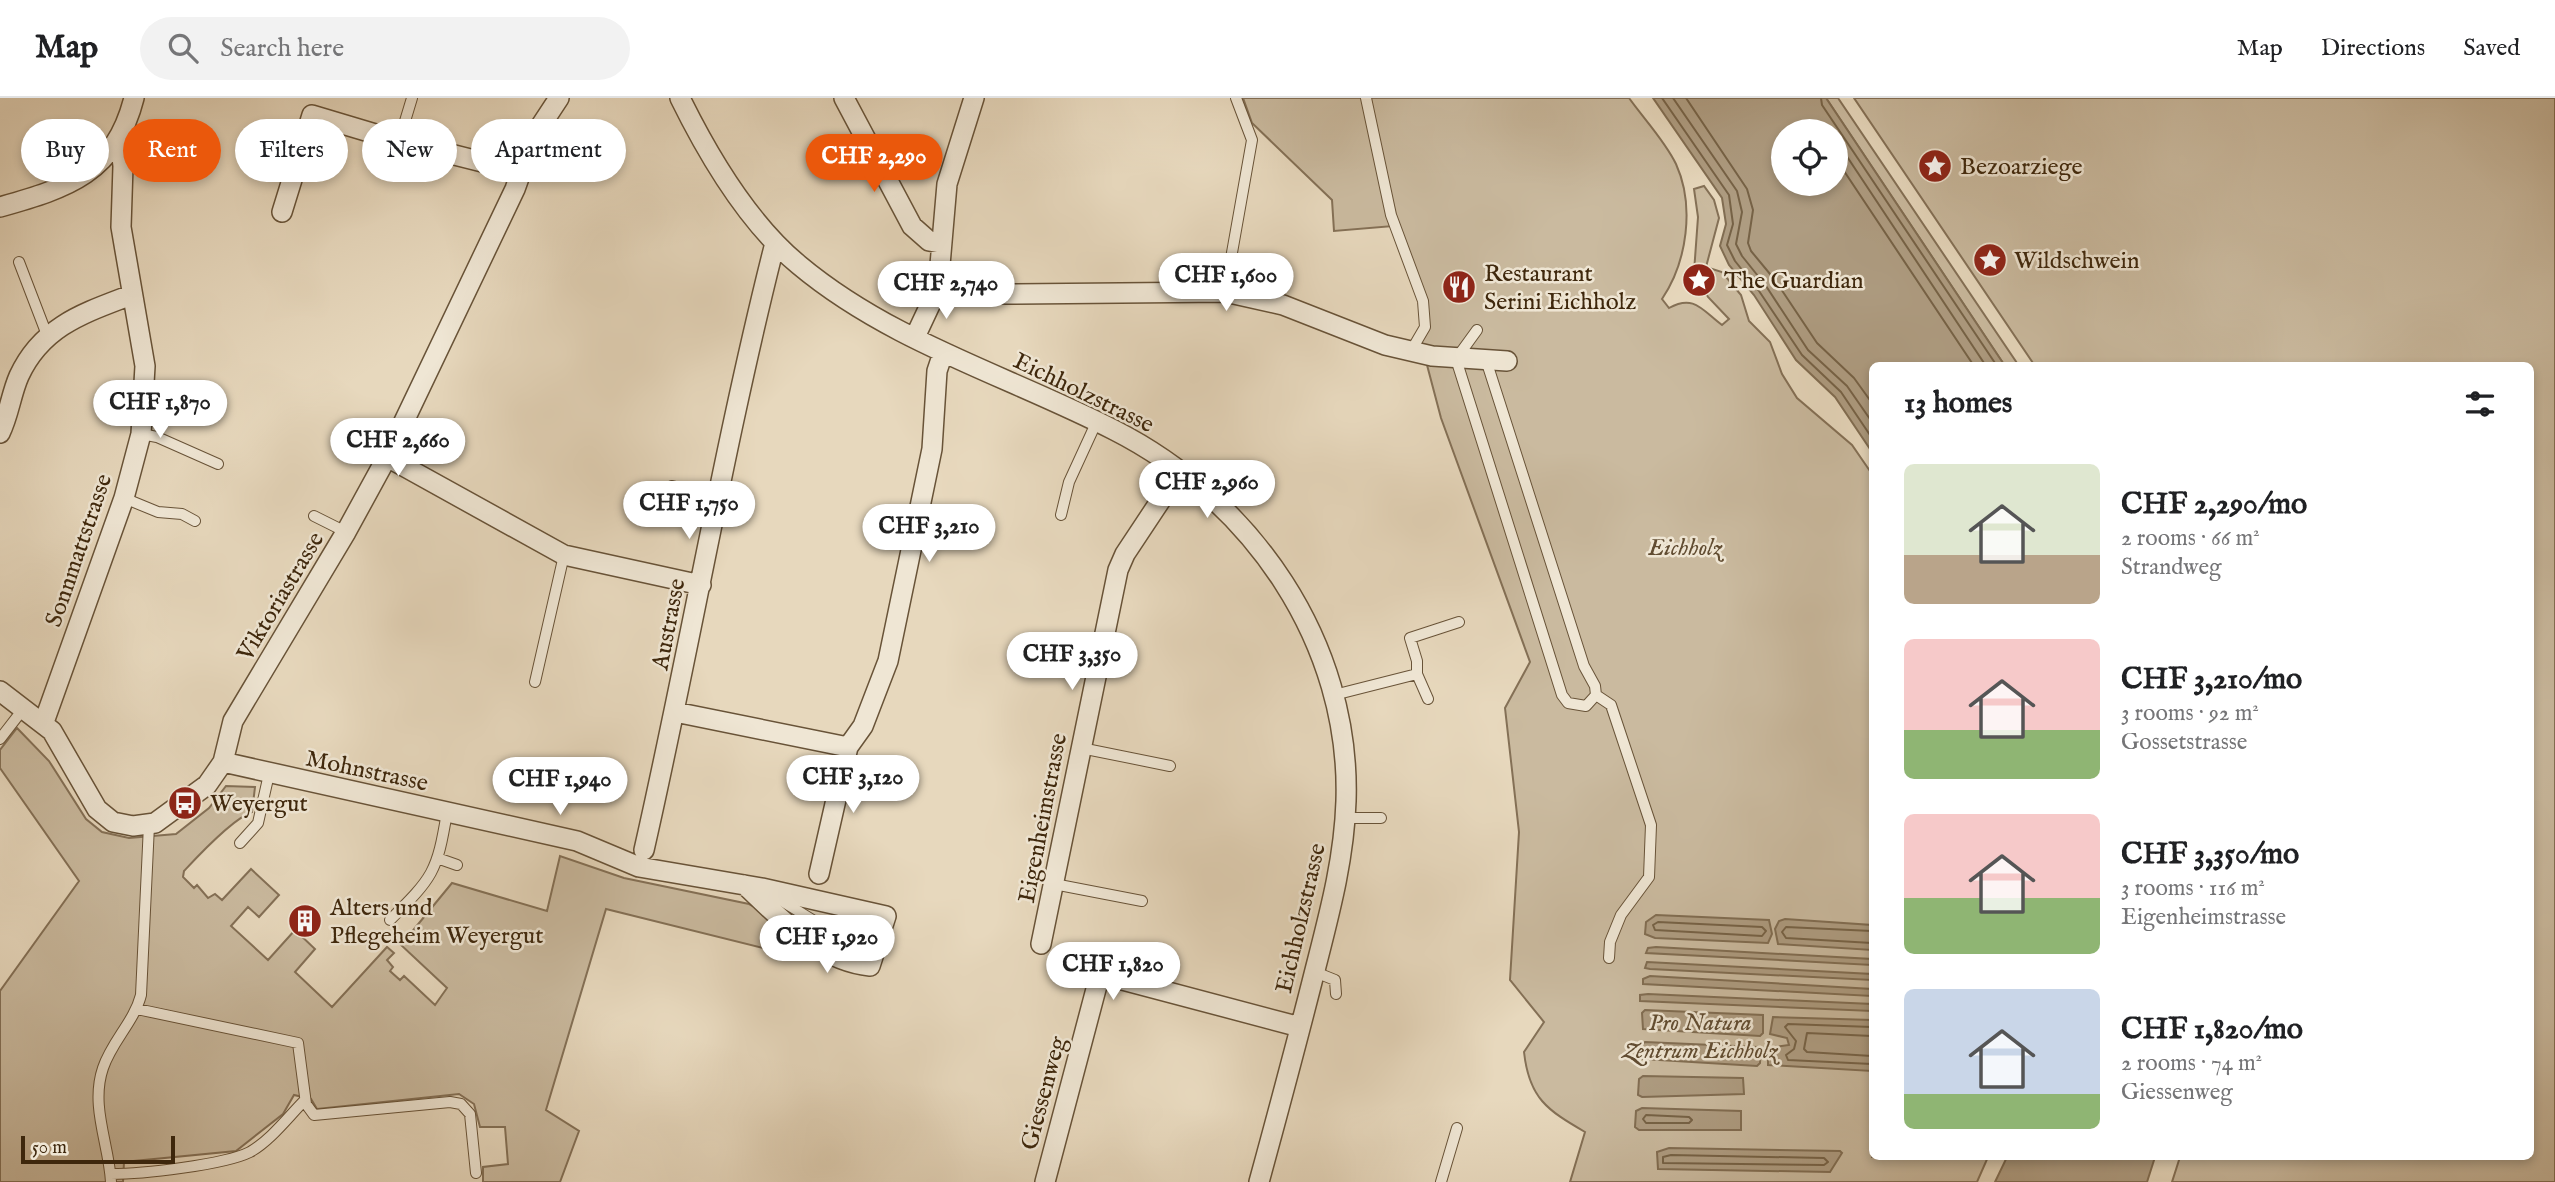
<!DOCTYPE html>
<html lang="en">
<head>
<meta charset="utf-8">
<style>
  body { margin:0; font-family:"IM FELL English",serif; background:#f2f2f2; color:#202124; height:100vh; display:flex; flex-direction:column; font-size:26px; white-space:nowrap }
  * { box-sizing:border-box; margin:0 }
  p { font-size:23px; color:#757577 }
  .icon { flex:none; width:38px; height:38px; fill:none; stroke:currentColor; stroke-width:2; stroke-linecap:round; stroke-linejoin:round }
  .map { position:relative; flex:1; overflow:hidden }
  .drawer { position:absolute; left:1869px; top:264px; width:665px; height:798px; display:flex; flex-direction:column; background:#fff; border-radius:10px; box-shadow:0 4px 10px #0003 }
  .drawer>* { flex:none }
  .top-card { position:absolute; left:21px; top:21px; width:665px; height:63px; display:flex; gap:14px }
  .controls { position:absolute; left:1771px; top:21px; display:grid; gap:14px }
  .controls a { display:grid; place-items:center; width:77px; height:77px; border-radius:50%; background:#fff; box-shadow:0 4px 10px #0003; font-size:35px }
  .scale { position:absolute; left:21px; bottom:18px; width:154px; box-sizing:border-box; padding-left:7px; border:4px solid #3e270c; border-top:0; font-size:19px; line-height:24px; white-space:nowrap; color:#3e270c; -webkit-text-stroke:5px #efe6d4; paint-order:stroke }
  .price { position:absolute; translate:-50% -60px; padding:0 16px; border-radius:24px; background:#fff; color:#222; font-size:23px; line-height:46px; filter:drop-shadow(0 2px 4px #0008) }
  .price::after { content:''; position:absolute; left:50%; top:42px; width:21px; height:16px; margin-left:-10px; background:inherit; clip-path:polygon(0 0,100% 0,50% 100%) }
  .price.active { background:#ea580c; color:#fff }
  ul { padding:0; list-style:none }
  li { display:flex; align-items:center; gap:21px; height:175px; padding:0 35px }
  li span { display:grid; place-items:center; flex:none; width:196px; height:140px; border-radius:10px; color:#555 }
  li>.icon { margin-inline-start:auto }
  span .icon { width:84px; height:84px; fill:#fffc; stroke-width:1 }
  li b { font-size:30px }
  h2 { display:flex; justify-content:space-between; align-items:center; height:84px; padding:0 35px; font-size:30px }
  .tag { padding:0 24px; border-radius:32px; background:#fff; box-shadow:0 4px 10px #0003; font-size:24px; line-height:63px }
  .tag.active { background:#ea580c; color:#fff }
  header { display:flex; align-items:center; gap:42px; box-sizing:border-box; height:98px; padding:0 35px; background:#fff; border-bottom:2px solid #e0e0e0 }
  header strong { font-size:33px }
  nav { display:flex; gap:38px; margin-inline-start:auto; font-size:24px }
  .search { width:490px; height:63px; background:#f2f2f2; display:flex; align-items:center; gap:18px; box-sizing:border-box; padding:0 24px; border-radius:38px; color:#757577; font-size:26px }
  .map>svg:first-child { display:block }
</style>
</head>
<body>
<header>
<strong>Map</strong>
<div class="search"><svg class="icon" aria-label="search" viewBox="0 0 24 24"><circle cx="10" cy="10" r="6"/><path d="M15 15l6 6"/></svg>Search here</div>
<nav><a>Map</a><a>Directions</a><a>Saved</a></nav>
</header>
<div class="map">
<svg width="2555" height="1084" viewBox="0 0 2555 1084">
  <rect width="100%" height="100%" fill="#e7d8bd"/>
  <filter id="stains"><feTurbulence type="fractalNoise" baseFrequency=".00286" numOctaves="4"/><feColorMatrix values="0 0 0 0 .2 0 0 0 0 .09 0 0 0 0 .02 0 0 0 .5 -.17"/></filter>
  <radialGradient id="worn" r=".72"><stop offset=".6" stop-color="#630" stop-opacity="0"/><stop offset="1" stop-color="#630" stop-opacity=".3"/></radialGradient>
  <path fill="#caba9f" stroke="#847056" stroke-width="2" d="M1243,0H1629C1644,21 1665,43 1676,66C1695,108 1687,164 1662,201L1669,210C1694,196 1702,212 1722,227L1729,221L1708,199L1694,174L1698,119L1694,91L1704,88L1714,102L1719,120L1706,169L1722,174L1741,197L1749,223L1770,244L1782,276L1797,300L1852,347L1872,376V1059H1988L1977,1084H1570L1585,1034C1547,1012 1529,1000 1524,954L1544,924L1510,882L1519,734L1505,610L1530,564L1441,320L1422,248L1420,205L1393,128L1334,133L1332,102L1252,25Z
    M1826,0H1838L2019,268H2005Z
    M1854,0H2555V1084H2172L2180,1059H2530V268H2035Z
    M17,630L49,663L86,721L102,734L129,740L176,736L209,710L226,688L255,689L252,714C232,721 198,758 184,773L183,779L194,790L197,787L208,800L215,796L222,802L251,771L279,797L259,819L248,809L231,828L268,862L295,832L315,851L295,874L332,909L387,849L394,855L387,862L393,869L390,873L400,882L404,878L435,907L447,890L401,847L452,785L547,813L560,758L624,780L749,806L770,817L784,837L779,854L606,811L546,1012L579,1033L560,1084H483V1069L508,1066L505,1029H480L474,1006L459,996L317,1011L311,1001L294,997L283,1016L236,1053L124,1064L123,1084H0V893L79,783L0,670V652Z"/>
  <path fill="#ae9c81" stroke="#816d52" stroke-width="2" fill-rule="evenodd" d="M1653,0H1826L2005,268H1872V354L1835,299L1796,262L1754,197L1729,167L1720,148L1726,126L1722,100ZM1783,33H1836V86H1783Z
    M1656,817L1769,822L1772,836L1768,845L1655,840L1645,836L1646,824Z
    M1785,821L1872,827V852L1778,846L1775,831L1779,823Z
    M1656,849L1872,861V867L1646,855L1648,850Z
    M1647,864L1872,876V882L1650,871L1645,870Z
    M1650,878L1872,891V898L1643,886V881Z
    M1648,896L1872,906V913L1640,903V897Z
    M1645,912L1763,917V935L1760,938L1643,931L1642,915Z
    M1773,919L1872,922V973L1768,967V950L1789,947L1787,940L1770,936Z
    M1645,944L1758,949L1761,950L1760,965L1757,968L1643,961L1640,959L1641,947Z
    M1643,978L1743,980L1744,996L1642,999L1638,997L1639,981Z
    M1642,1010L1741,1013V1032H1639L1635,1029L1636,1013Z
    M1669,1050L1840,1053L1842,1055L1830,1074L1658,1071L1657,1054Z
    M2007,1059H2155L2147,1084H1995Z"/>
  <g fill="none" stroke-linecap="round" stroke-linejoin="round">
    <path stroke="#766246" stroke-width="2" d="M1662,0L1729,97L1733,126L1727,147L1735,163L1759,193L1802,257L1841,294L1872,340
      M1673,0L1737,93L1742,114L1736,146L1742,158L1766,188L1808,252L1847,288L1872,324
      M1686,0L1747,91L1753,112L1748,145L1751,153L1775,182L1817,245L1854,280L1872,305
      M1821,0L1822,7L1997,268
      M1836,42L1986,268
      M1836,61L1974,268
      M1658,824L1762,829L1766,833L1762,838L1655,832L1653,827Z
      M1872,833L1786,829L1782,834L1786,840L1872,845
      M1872,929L1788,926L1785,929L1796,943L1794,951L1786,957L1788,962L1872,966
      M1872,938L1807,935L1804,951L1807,954L1872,958
      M1646,1017L1689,1019L1692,1022L1689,1025H1646L1643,1021Z
      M1671,1057L1824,1060L1828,1064L1824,1067L1663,1065V1059Z"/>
    <g stroke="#685338" stroke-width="12">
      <path id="lane" d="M1366,0L1391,117L1423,203L1425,229L1411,253
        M399,43L412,0
        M19,164L47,237
        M1225,194L1252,42L1236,0
        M1477,232L1456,261L1562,597L1568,605L1586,608L1596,597L1595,588L1584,568L1486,262
        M141,336L157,339L218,366
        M672,388L717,399
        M124,400L158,414L182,416L195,423
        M1061,417L1069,384L1097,323
        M314,418L346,434
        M1417,576L1428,601
        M535,584L564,457
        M1334,597L1417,576V563L1410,540L1459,524
        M1596,597L1611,607L1651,727L1649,779L1621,817L1610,844L1609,860
        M0,641L24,610
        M1081,650L1170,668
        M1345,720H1381
        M240,745L258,725L269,676
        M440,761L457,767
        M1054,786L1142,803
        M777,800L824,829
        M390,822C433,779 437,775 447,714
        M1315,874L1335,882L1336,896
        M137,911L298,945L306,1006L314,1017L450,1004L461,1006L470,1016L476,1075
        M111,1076C141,1076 224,1067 250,1054C271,1042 288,1019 305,1002
        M111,1084C109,1046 90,1008 103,970C112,943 134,924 141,897L149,727
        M1441,1084L1457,1030"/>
    </g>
    <g stroke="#685338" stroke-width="22">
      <path id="street" d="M680,0C709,59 748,125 799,167C891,244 1009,278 1114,332C1252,402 1351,545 1346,703C1344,766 1327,824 1312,884C1295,951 1277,1018 1259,1084
        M844,0L912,128L929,143L940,145
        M0,109C68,90 115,75 134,0
        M282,114L312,17L399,43L522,74
        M938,190L1006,196L1225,194L1283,207L1385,247L1432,258L1507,263
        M915,239L938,190L947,86L974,0
        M0,335C9,317 11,296 19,278C42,228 84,215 131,197
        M387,359L564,457L701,487
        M0,593L52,633L97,711L113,724L133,728L155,725L207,687L223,664L233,623L346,434L387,359L515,91L534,38L559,0
        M675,614L848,649
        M44,624L124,400L141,336L145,268L121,129L123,68L120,42
        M223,664L577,743L639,769L762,790L886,818L870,868C819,863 781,821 745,787
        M644,752C690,550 724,346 775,145
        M819,776L848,649L863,628L888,563L932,351L937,273L943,255
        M1041,846L1118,472L1125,456L1180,373
        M1045,1084L1100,876L1300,929"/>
    </g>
    <use href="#lane" stroke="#efe6d4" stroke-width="10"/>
    <use href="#street" stroke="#efe6d4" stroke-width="19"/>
  </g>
  <defs>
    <g id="sight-disc" transform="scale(1.75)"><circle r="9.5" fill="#8f2418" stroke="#efe6d4"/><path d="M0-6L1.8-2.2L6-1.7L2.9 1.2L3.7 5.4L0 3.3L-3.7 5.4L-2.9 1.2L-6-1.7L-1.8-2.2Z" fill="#fff"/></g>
    <g id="restaurant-disc" transform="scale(1.75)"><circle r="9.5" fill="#8f2418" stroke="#efe6d4"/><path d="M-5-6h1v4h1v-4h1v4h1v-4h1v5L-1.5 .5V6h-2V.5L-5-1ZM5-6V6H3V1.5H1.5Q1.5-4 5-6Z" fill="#fff"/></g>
    <g id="bus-disc" transform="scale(1.75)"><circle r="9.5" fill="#8f2418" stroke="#efe6d4"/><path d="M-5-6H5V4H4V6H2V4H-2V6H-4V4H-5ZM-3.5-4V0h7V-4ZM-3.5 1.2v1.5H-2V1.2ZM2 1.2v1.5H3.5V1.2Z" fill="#fff"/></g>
    <g id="building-disc" transform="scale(1.75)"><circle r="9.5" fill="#8f2418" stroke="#efe6d4"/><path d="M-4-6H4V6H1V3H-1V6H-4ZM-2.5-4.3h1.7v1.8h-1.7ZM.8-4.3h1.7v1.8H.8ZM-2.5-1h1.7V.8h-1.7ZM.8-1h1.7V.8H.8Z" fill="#fff"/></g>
  </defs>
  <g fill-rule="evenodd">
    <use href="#sight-disc" x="1935" y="68"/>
    <use href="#sight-disc" x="1990" y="162"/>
    <use href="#sight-disc" x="1699" y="182"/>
    <use href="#restaurant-disc" x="1459" y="189"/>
    <use href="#bus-disc" x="185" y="705"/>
    <use href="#building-disc" x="305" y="823"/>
  </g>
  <g text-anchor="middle" stroke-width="5" stroke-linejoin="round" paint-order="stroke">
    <g font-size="24" fill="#3e270c" stroke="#efe6d4" text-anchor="start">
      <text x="1960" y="76">Bezoarziege</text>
      <text x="2014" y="170">Wildschwein</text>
      <text x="1484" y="183">Restaurant<tspan x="1484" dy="28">Serini Eichholz</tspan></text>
      <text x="1724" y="190">The Guardian</text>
      <text x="210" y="713">Weyergut</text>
      <text x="330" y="817">Alters und<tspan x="330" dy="28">Pflegeheim Weyergut</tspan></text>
    </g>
    <g font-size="24" fill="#3e270c" stroke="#efe6d4">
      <text transform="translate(1084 294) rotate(26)" y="8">Eichholzstrasse</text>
      <text transform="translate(78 452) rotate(-71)" y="8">Sonnmattstrasse</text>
      <text transform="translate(280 498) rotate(-59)" y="8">Viktoriastrasse</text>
      <text transform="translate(668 526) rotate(-79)" y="8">Austrasse</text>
      <text transform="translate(367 672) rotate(12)" y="8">Mohnstrasse</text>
      <text transform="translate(1042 720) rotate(-79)" y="8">Eigenheimstrasse</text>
      <text transform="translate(1300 820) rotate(-77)" y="8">Eichholzstrasse</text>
      <text transform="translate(1043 995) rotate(-75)" y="8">Giessenweg</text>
    </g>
    <g font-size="24" font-style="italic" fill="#614c31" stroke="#efe6d4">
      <text x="1685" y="457">Eichholz</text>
      <text x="1700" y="932">Pro Natura<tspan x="1700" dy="28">Zentrum Eichholz</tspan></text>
    </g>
  </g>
  <rect width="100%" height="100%" filter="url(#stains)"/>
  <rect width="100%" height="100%" fill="url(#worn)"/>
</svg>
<div class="controls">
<a><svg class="icon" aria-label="locate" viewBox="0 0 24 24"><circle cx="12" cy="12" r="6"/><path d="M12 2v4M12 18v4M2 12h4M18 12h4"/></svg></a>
</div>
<div class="scale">50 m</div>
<b class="price active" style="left:874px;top:96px">CHF 2,290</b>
<b class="price" style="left:1226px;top:215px">CHF 1,600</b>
<b class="price" style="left:946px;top:223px">CHF 2,740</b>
<b class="price" style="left:160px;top:342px">CHF 1,870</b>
<b class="price" style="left:398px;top:380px">CHF 2,660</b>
<b class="price" style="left:1207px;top:422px">CHF 2,960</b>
<b class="price" style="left:689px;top:443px">CHF 1,750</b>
<b class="price" style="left:929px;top:466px">CHF 3,210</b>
<b class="price" style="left:1072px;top:594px">CHF 3,350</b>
<b class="price" style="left:853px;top:717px">CHF 3,120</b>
<b class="price" style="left:560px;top:719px">CHF 1,940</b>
<b class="price" style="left:827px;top:877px">CHF 1,920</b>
<b class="price" style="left:1113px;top:904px">CHF 1,820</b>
<div class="top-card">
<a class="tag">Buy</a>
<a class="tag active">Rent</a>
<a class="tag">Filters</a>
<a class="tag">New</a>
<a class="tag">Apartment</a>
</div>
<section class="drawer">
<h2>13 homes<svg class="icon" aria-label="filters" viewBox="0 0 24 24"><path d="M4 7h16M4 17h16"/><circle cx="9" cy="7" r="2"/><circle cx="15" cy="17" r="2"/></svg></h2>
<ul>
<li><span style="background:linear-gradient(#dfe7d0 65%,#b9a48a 0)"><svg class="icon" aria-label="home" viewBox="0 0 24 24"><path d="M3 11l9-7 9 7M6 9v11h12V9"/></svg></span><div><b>CHF 2,290/mo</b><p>2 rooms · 66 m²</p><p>Strandweg</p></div></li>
<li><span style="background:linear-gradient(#f6c9c9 65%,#8fb573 0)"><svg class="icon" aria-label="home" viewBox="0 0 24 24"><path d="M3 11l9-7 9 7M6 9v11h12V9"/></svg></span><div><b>CHF 3,210/mo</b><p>3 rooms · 92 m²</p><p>Gossetstrasse</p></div></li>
<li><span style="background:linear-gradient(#f6c9c9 60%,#8fb573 0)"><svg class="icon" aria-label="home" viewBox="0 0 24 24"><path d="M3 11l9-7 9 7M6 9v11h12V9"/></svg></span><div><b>CHF 3,350/mo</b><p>3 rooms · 116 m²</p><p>Eigenheimstrasse</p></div></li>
<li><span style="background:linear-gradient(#c9d6e8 75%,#8fb573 0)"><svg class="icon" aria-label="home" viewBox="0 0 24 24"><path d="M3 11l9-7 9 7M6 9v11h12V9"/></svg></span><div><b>CHF 1,820/mo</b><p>2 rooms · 74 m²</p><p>Giessenweg</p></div></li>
</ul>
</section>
</div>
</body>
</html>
